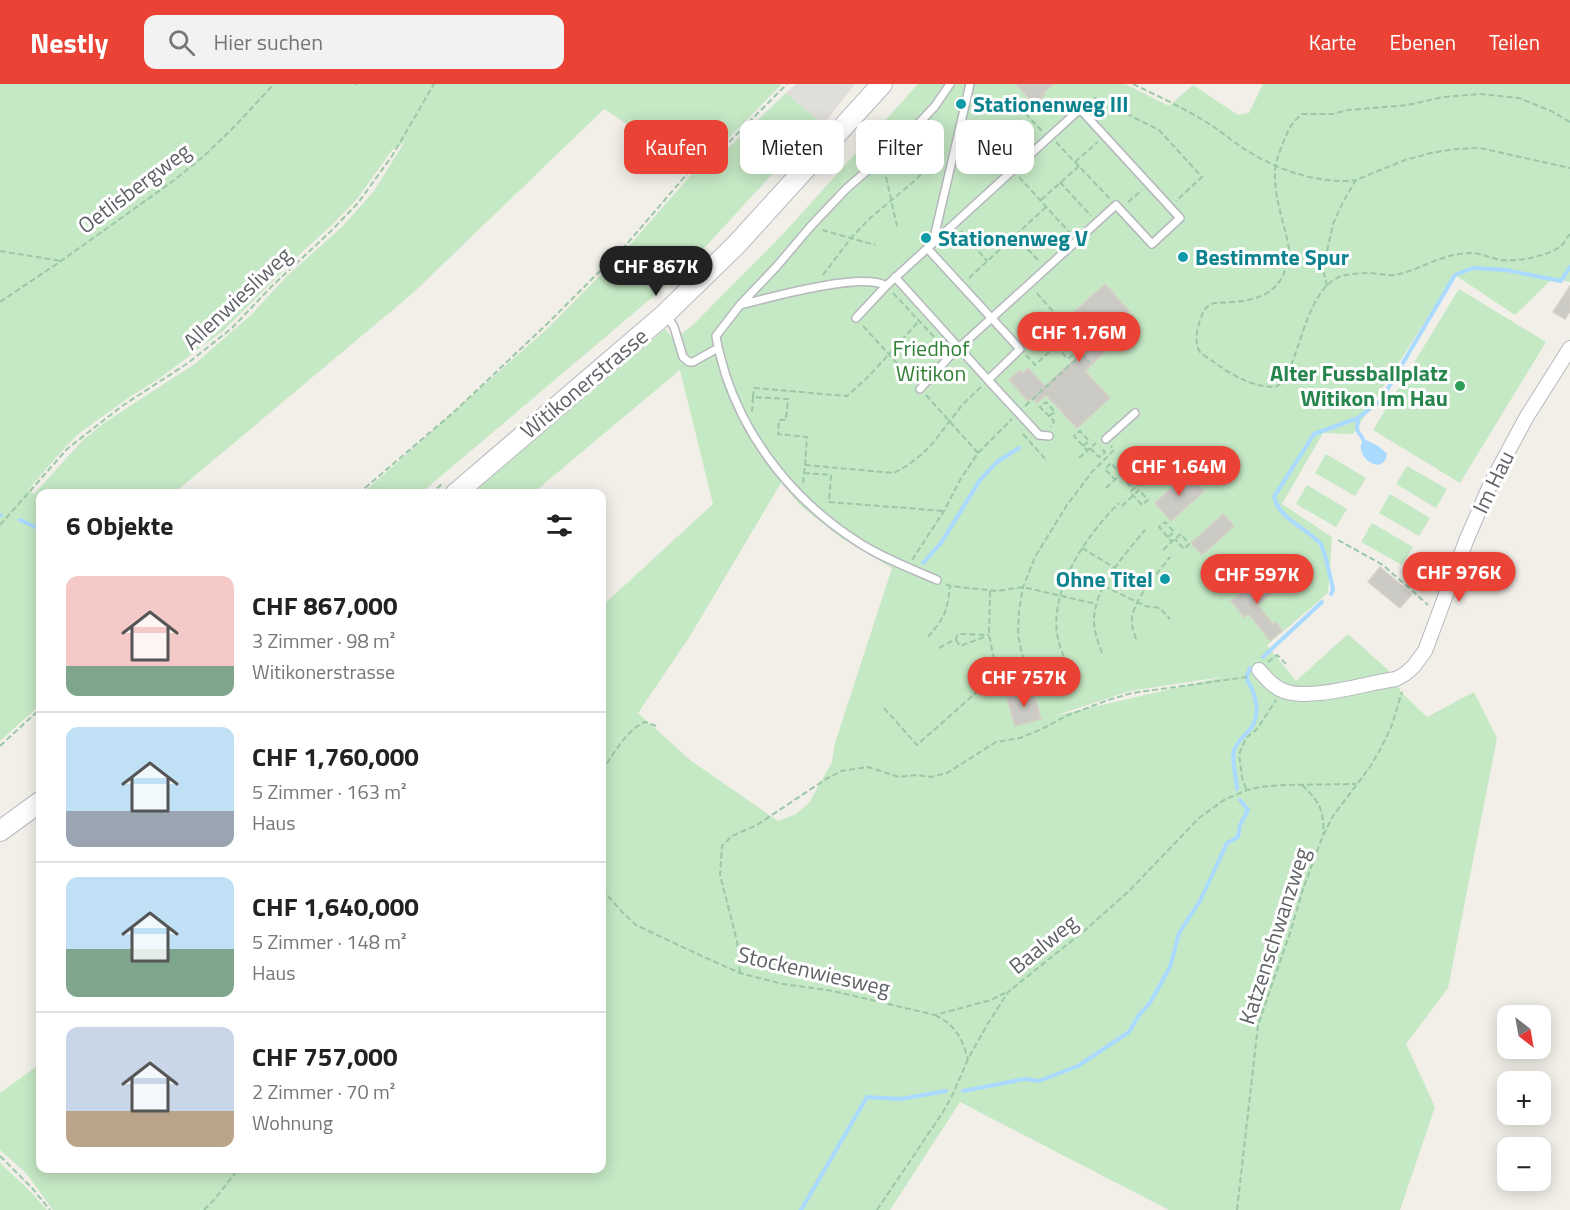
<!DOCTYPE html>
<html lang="de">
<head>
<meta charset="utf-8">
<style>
  body { margin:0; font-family:"Titillium Web",sans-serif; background:#f2f2f2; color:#222; height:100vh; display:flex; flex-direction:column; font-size:22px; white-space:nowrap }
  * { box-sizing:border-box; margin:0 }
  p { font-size:20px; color:#767676 }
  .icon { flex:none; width:33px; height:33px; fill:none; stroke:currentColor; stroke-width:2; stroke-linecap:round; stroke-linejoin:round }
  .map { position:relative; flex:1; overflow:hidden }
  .sheet { position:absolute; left:36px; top:405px; width:570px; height:684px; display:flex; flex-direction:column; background:#fff; border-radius:12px; box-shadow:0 3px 15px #0003 }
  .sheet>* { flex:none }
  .hud { position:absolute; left:624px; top:36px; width:570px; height:54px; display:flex; gap:12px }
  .needle { width:39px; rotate:149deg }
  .buttons { position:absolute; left:1497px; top:921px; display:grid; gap:12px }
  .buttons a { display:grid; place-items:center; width:54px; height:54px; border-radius:12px; background:#fff; box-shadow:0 3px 15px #0003; font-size:30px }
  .price { position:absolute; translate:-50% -51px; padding:0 14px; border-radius:21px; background:#ea4335; color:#fff; font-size:20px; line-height:39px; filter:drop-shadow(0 2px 3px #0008) }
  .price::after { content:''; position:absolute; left:50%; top:36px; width:18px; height:14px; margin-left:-9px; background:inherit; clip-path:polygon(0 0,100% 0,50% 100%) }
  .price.active { background:#222; color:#fff }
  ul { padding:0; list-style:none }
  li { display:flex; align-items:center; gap:18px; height:150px; padding:0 30px }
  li+li { border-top:2px solid #e0e0e0 }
  li span { display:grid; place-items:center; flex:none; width:168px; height:120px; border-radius:12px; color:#555 }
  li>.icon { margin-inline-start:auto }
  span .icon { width:72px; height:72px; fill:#fffc; stroke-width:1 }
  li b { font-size:26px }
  h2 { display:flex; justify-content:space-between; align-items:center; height:72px; padding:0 30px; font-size:26px }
  .tag { padding:0 21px; border-radius:12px; background:#fff; box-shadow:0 3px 15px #0003; font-size:21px; line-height:54px }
  .tag.active { background:#ea4335; color:#fff }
  header { display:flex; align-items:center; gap:36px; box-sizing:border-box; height:84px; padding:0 30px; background:#ea4335; color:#fff }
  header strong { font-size:28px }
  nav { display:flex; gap:33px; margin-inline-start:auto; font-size:21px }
  .search { width:420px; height:54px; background:#f2f2f2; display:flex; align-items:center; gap:15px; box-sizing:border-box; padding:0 21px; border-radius:12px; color:#767676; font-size:22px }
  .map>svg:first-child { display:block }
</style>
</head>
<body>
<header>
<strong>Nestly</strong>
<div class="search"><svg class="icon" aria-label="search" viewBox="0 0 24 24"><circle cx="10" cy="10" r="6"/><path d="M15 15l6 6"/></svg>Hier suchen</div>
<nav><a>Karte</a><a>Ebenen</a><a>Teilen</a></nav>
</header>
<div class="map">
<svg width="1570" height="1126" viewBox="0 0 1570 1126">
  <rect width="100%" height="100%" fill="#f1efe8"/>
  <path fill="#e0deda" d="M796,0H855L825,38L819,37L786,9Z"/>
  <path fill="#c5e8c5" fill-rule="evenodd" d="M0,0H782L725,58L701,74L688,73L685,78L604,25L413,209L174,409L40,410V621L0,657ZM404,59L374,107L359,124L343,142L287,192L251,231L196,279L104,339L83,356L34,410L28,406L68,360L81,348L128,314L160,294L224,246L303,167L334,139L357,115L392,66Z
    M918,0H1125L1169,22L1193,1L1238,31L1249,29L1263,0H1570V198L1553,194L1515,231L1455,191L1353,350L1323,349L1282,420L1332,453L1328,509L1267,561L1296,597L1348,550L1387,585L1402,609L1427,633L1474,608L1497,654L1448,904L1406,960L1435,1023L1400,1126H1169L960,1018L890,1126H53L26,1089L0,1066V1009L40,980V1084H602V522L713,420L680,286L533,409H471L665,245L674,255L692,242L783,150ZM781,399L802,423L841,454L892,484L835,659L832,678L809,719L796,730L778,737L690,676L638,629L690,552ZM1228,592H1227L1054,632L1130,607Z
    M786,9L819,37L825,38L797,63L708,160L655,211L421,409H363L549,243L628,163L697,84L723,69Z
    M1459,205L1546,258L1460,399L1373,346Z
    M1326,370L1366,394L1355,412L1315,389Z
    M1407,382L1447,405L1436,424L1396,400Z
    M1307,401L1347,425L1336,443L1296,420Z
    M1390,410L1430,434L1419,452L1379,429Z
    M1372,439L1413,463L1402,481L1361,458Z
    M1429,473L1443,481L1428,506L1414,497Z
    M0,1079L29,1106L47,1126H0Z"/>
  <path fill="#aadaff" d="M1363,355C1372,358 1381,363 1387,370C1384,390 1362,378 1361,365C1360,362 1362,358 1363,355Z"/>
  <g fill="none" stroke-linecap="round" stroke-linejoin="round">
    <path stroke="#aadaff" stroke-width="4" d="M1358,334L1357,346L1363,355
      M0,431H1
      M20,436L40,445
      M923,479L941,459L980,396L997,378L1019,364
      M1331,510L1333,506L1332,500C1330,492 1324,463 1320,459C1305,443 1280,436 1274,413L1314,350L1358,334L1381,316L1455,191L1473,184L1506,186L1561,197L1570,183
      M1263,573L1322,518
      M1247,592L1250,584
      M1237,705C1237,693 1231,679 1234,667C1237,656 1245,652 1251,644C1262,628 1255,610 1247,595
      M963,1007L1025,995L1039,997L1078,982L1129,948L1139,931L1150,919L1170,883L1179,849L1200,817L1227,759L1238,753L1240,741L1248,726L1240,716
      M801,1126L867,1013L900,1015L946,1007"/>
  </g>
  <path fill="#cccac5" stroke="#d6d1c6" stroke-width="1.5" d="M1016,0H1054L1043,9L1045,11L1034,20Z
    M1105,200L1129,227L1097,257L1106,267L1085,287L1110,314L1077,344L1046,311L1037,319L1032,313L1028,317L1009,296L1020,286L1023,289L1028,284L1045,302L1088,263L1082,256L1090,249L1072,230Z
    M1570,202V227L1565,235L1553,228Z
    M1187,389L1204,407L1171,437L1155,419Z
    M1223,430L1234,442L1202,471L1191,459Z
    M1380,483L1412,510L1400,524L1368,498Z
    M1263,488L1270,497L1265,501L1272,509L1258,521L1273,540L1276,538L1282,547L1270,557L1249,530L1244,533L1231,517L1248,504L1246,502Z
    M1033,606L1041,635L1015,642L1007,614Z"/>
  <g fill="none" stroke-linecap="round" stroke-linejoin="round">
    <g stroke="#b5b8bc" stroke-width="10">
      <path id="service" d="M933,158L970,0
        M927,164L1020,265L988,296L1039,351L1049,352
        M895,193L988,296
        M740,221C767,214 864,187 886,202
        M667,232L674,243L683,273L689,278H693L718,264
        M856,234L886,202L1080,25L1180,134L1152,160L1116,121L951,271L920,305
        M1106,355L1135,329
        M937,496C910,484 882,474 858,458C797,419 749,361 726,292C722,278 718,266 716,252L740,221L777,182L810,143L846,105L907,52L935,22L950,0"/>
    </g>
    <g stroke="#b5b8bc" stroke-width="16">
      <path id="minor" d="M1259,586C1266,594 1273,603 1284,607C1311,617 1366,599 1396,595L1405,590L1413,583L1425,567L1466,457L1491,399L1526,334L1570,264"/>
    </g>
    <g stroke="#b6babf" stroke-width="22">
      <path id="secondary" d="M455,410L665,230L736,161L882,0
        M0,747L40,718"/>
    </g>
    <path stroke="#9cc7a9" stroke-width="2" stroke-dasharray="6 3" stroke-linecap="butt" d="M1133,0C1160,13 1188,26 1214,43C1223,49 1231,56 1240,62C1272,84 1317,101 1356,96
      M355,1L356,0
      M1087,20L1095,14L1159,46L1202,93L1176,117
      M973,24L998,30L1013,17L1042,47
      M1570,38L1551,27L1519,14L1481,10L1443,13L1408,21L1348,26L1333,30H1302C1292,38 1289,45 1284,56C1280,67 1274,81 1275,92C1275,117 1285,141 1289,165C1290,171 1288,177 1286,183C1277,217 1243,218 1214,219C1205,222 1203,228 1200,236C1197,245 1194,260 1200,268C1203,271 1208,274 1211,276C1230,290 1251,303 1275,303C1300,294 1301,201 1345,191C1352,190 1361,189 1368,189C1377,189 1386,192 1395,191C1420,186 1443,169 1470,169C1481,169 1490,174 1501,176C1516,178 1551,172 1562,161C1565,158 1567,153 1570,150
      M1056,58L1110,115
      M1075,78L1098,58
      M884,84L897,142
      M1019,93L1071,150
      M1060,98L1091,132
      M1041,116L1079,82
      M1128,118L1142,106
      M822,146L875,161
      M961,147L987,177
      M1015,152L1040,178
      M0,167L61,177
      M823,191L851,154L870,134L911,100L944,68
      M969,194L1046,123
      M1327,202L1323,186L1333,140L1343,118L1356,96L1405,76L1431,69L1456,65L1480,64L1570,84
      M893,209L936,255
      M0,218L61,177L173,97L204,72L235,42L274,0
      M863,242L914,298
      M1056,262L1068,275L1078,266L1089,278
      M1026,271L1035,281L1071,248L1035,207
      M926,311L978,369
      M753,313L754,304L847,312L869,292L919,237
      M1025,322L1082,270
      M752,328L753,313L788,315L786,336H779L778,350L807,353L805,381
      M1049,332L1055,328L1046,318L1040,323L1054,337L1051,343
      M1023,350L1047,377
      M1083,362L1089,357L1080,347L1074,352L1087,366
      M1090,364L1099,373L1105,368L1100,363
      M1079,374L1096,359
      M804,389L831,391L829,418L944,427
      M803,399L805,381L894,389L908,381L921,371L932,360L963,320L982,302
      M1106,404L1121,390L1111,379L1105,385L1115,396
      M358,410L455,327L548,239L626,161L693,83L724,63L787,0
      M430,410L442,400
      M1122,422L1139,406L1148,416L1142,421L1130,408L1139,400L1129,390L1124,395L1133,405
      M0,441L67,365L122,322L188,279L232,244L272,202L330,148L358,119L392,72L434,0
      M1168,453L1174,448L1165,438L1159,443L1172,458
      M1338,456L1383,481L1428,521
      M1082,464L1115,484
      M1163,466C1169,460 1175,455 1181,450L1189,460L1184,465L1175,455
      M912,476L944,427L960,396L978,369L1012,335
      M946,500L950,502L997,507L1023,503L1096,520
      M1104,502L1145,522L1160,524L1170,535
      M990,507L989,551L994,575L1002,601
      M928,553C945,533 947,528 950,502
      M1136,555C1135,550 1132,545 1132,540C1130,518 1157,490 1170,473
      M956,556L960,562L987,552
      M939,564L956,555L958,550L989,551
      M1102,569C1098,558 1094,548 1094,536C1094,504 1125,470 1145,446
      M1268,578L1277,571L1287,581
      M1067,581C1063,571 1059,561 1057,550C1051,502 1087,451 1119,419
      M1030,593L1022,570L1018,551L1019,527L1023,503L1035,473L1067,421L1092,388L1114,366L1111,362
      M884,624L917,661L978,607
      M0,662L40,625
      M602,687C612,672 628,644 645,638L656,642
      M1302,701C1319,717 1325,727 1323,751
      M1246,705L1242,693L1239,670L1246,654L1257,645L1276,616
      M602,805L622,828L636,841L706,874L740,889L783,900L833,907L935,931L991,916L1005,909
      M740,889L737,857L720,791L722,762L732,752L757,741L826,695L841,687L868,683L899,693L917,691L931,693L947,689L996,658L1020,654L1042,645L1066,632L1108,616L1132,609L1247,593
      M935,931C956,942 961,952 968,975
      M0,1072L32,1104L50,1126
      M204,1126L214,1116L239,1084
      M877,1126L943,1028L953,1010L968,975L987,941L1008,908L1084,847L1130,806L1199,734L1224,716L1247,706L1260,703L1283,701L1356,700
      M1237,1126L1258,941L1291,846L1303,805L1322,754L1333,732L1370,683L1381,664L1392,641L1402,608"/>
    <use href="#service" stroke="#fff" stroke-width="7"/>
    <use href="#minor" stroke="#fff" stroke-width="14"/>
    <use href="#secondary" stroke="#fff" stroke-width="20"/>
  </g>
  <g fill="#0f9aa8" stroke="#fff" stroke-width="2">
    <circle cx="961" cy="20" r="6"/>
    <circle cx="926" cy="154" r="6"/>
    <circle cx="1183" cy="173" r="6"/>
    <circle cx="1165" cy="495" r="6"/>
  </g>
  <circle fill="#2e9e5b" stroke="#fff" stroke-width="2" cx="1460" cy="302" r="6"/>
  <g text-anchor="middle" stroke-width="6" stroke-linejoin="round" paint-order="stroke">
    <g font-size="22" font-weight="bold" fill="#0d838f" stroke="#fff" text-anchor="start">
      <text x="973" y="28">Stationenweg III</text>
      <text x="938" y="162">Stationenweg V</text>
      <text x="1195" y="181">Bestimmte Spur</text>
      <text x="1153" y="503" text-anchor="end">Ohne Titel</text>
    </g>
    <g font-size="22" fill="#5f6368" stroke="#fff">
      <text transform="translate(134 104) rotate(-37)" y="8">Oetlisbergweg</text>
      <text transform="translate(237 214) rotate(-43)" y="8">Allenwiesliweg</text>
      <text transform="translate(584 299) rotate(-40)" y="8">Witikonerstrasse</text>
      <text transform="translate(1493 398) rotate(-64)" y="8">Im Hau</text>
      <text transform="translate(1274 852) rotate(-72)" y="8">Katzenschwanzweg</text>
      <text transform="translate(1043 860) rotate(-39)" y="8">Baalweg</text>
      <text transform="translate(814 887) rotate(13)" y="8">Stockenwiesweg</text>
    </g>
    <g font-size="22" fill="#348238" stroke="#fff">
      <text x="931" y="272">Friedhof<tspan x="931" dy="25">Witikon</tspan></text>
    </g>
    <g font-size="22" font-weight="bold" fill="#27864d" stroke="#fff" text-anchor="end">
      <text x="1448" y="297">Alter Fussballplatz<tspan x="1448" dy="25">Witikon Im Hau</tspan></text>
    </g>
  </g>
</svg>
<div class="buttons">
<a><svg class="needle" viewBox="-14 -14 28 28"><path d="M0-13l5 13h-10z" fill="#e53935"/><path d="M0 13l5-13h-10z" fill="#767676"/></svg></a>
<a>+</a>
<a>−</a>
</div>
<b class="price active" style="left:656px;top:213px">CHF 867K</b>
<b class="price" style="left:1079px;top:279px">CHF 1.76M</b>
<b class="price" style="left:1179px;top:413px">CHF 1.64M</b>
<b class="price" style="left:1459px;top:519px">CHF 976K</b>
<b class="price" style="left:1257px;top:521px">CHF 597K</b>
<b class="price" style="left:1024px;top:624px">CHF 757K</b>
<div class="hud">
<a class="tag active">Kaufen</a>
<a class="tag">Mieten</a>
<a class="tag">Filter</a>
<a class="tag">Neu</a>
</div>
<section class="sheet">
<h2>6 Objekte<svg class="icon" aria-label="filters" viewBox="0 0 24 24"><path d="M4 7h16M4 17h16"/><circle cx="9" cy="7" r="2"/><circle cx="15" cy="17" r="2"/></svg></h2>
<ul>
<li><span style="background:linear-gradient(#f6c9c9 75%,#7fa58c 0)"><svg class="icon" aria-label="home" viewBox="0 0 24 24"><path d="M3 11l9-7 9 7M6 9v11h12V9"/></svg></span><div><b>CHF 867,000</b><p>3 Zimmer · 98 m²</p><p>Witikonerstrasse</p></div></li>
<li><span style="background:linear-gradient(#bfe0f5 70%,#9aa5b1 0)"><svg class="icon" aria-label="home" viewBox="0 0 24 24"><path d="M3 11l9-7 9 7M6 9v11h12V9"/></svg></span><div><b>CHF 1,760,000</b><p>5 Zimmer · 163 m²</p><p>Haus</p></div></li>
<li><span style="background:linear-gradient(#bfe0f5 60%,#7fa58c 0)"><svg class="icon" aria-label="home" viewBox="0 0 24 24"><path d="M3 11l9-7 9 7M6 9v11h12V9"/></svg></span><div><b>CHF 1,640,000</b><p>5 Zimmer · 148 m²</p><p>Haus</p></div></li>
<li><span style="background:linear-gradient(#c9d6e8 70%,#b9a48a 0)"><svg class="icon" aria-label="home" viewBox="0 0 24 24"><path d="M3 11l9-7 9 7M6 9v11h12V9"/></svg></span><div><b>CHF 757,000</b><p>2 Zimmer · 70 m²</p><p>Wohnung</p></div></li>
</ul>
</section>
</div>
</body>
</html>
